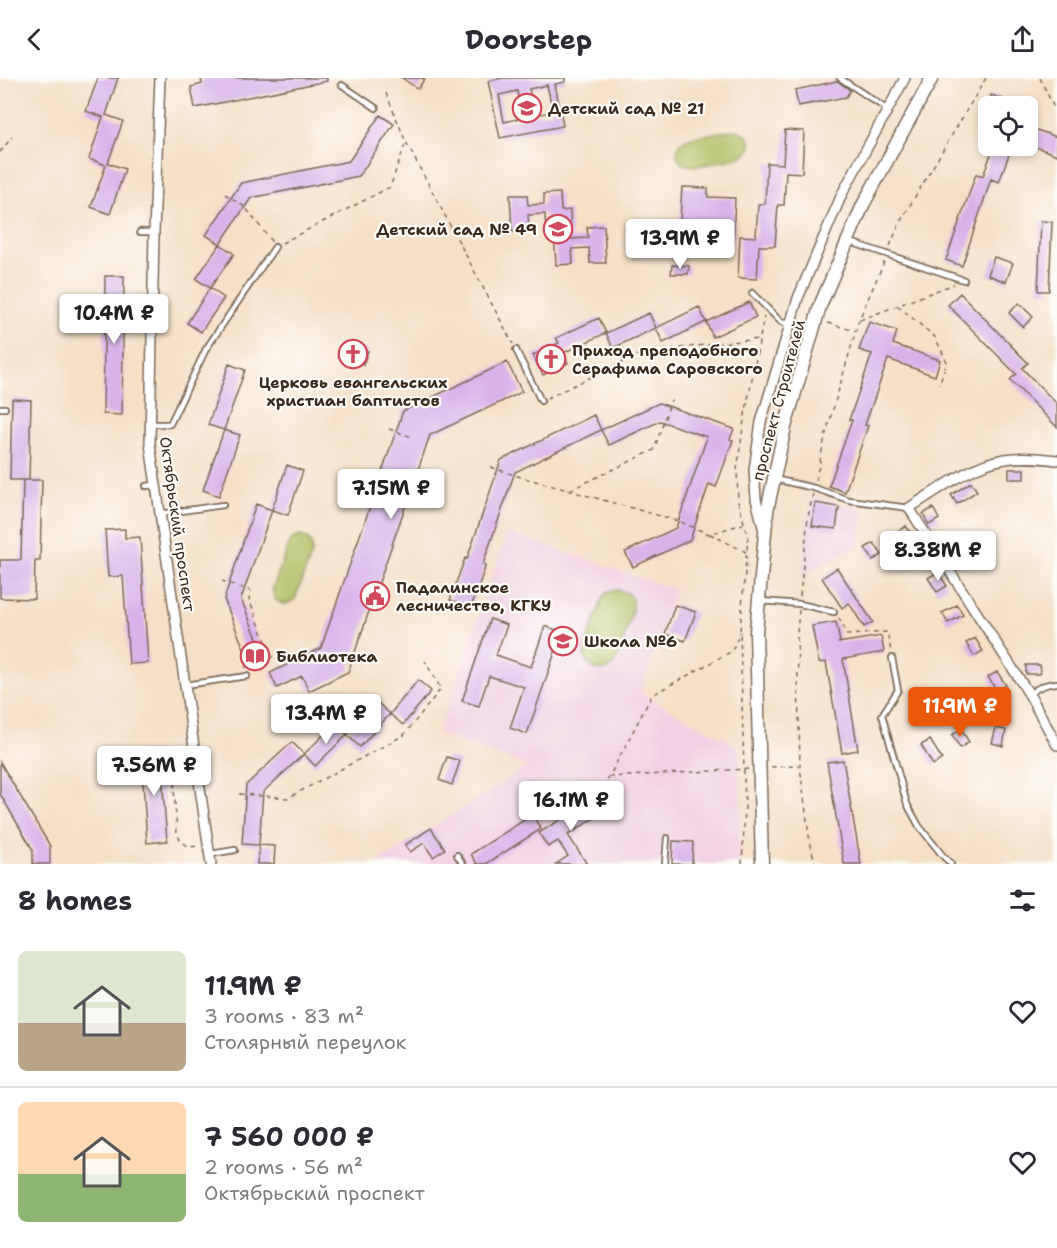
<!DOCTYPE html>
<html lang="en">
<head>
<meta charset="utf-8">
<style>
  body { margin:0; font-family:"Shantell Sans",sans-serif; background:#f2f2f3; color:#2b2b33; height:100vh; display:flex; flex-direction:column; font-size:22px; white-space:nowrap }
  * { box-sizing:border-box; margin:0 }
  p { font-size:20px; color:#7c7c81 }
  .icon { flex:none; width:33px; height:33px; fill:none; stroke:currentColor; stroke-width:2; stroke-linecap:round; stroke-linejoin:round }
  .map { position:relative; height:786px; overflow:hidden }
  .panel { display:flex; flex-direction:column; background:#fff; flex:1 }
  .panel>* { flex:none }
  .controls { position:absolute; left:978px; top:18px; display:grid; gap:12px }
  .controls a { display:grid; place-items:center; width:60px; height:60px; border-radius:9px; background:#fff; box-shadow:0 3px 9px #0003; font-size:30px }
  .price { position:absolute; translate:-50% -51px; padding:0 14px; border-radius:6px; background:#fff; color:#222; font-size:20px; line-height:39px; filter:drop-shadow(0 2px 3px #0008) }
  .price::after { content:''; position:absolute; left:50%; top:36px; width:18px; height:14px; margin-left:-9px; background:inherit; clip-path:polygon(0 0,100% 0,50% 100%) }
  .price.selected { background:#ea580c; color:#fff }
  ul { padding:0; list-style:none }
  li { display:flex; align-items:center; gap:18px; height:150px; padding:0 18px }
  li+li { border-top:2px solid #e1e1e2 }
  li span { display:grid; place-items:center; flex:none; width:168px; height:120px; border-radius:9px; color:#555 }
  li>.icon { margin-inline-start:auto }
  span .icon { width:72px; height:72px; fill:#fffc; stroke-width:1 }
  li b { font-size:26px }
  h2 { display:flex; justify-content:space-between; align-items:center; height:72px; padding:0 18px; font-size:26px }
  header { display:flex; justify-content:space-between; align-items:center; height:78px; padding:0 18px; background:#fff; font-size:27px; font-weight:700 }
  .map>svg:first-child { display:block }
</style>
</head>
<body>
<header><svg class="icon" aria-label="back" viewBox="0 0 24 24"><path d="M15 5l-7 7 7 7"/></svg>Doorstep<svg class="icon" aria-label="share" viewBox="0 0 24 24"><path d="M12 15V3M7 8l5-5 5 5M5 13v7h14v-7"/></svg></header>
<div class="map">
<svg width="1057" height="786" viewBox="0 0 1057 786">
  <rect width="100%" height="100%" fill="#fdfcf7"/>
  <filter id="ink" filterUnits="userSpaceOnUse"><feTurbulence type="fractalNoise" baseFrequency=".0167" numOctaves="2"/><feDisplacementMap in="SourceGraphic" scale="12" xChannelSelector="R" yChannelSelector="G"/><feConvolveMatrix kernelMatrix="1 2 1 2 8 2 1 2 1" color-interpolation-filters="sRGB"/></filter>
  <filter id="wash" filterUnits="userSpaceOnUse"><feTurbulence type="fractalNoise" baseFrequency=".008" numOctaves="4" result="noise"/><feDisplacementMap in="SourceGraphic" scale="24" xChannelSelector="R" yChannelSelector="G"/><feGaussianBlur stdDeviation="1.35" result="paint"/><feColorMatrix in="noise" values="0 0 0 0 0 0 0 0 0 0 0 0 0 0 0 0 0 1.4 0 .05"/><feComposite in="paint" operator="in"/></filter>
  <g filter="url(#wash)">
    <rect width="100%" height="100%" fill="#f5dfc6"/>
    <path fill="#f1d0e3" d="M812,418L863,432L859,466L802,497L808,439Z
      M507,454L675,512L640,615L739,669L741,729L738,786H376L528,688L438,656Z"/>
    <path fill="#b0bd5f" stroke="#76743e" stroke-width="1.5" d="M734,52C748,52 758,68 744,77C737,82 725,82 717,84C705,86 678,95 677,75C677,70 679,66 683,63C692,57 722,54 734,52Z
      M300,458C309,460 313,466 312,475L295,521C284,531 271,524 273,510L290,463L293,461Z
      M615,512C645,513 629,544 624,560C621,568 619,579 614,586C602,601 581,588 585,570L603,519L606,515Z"/>
    <g id="blocks">
      <path fill="#d8b3ea" fill-rule="evenodd" d="M98,0H118L106,37L123,43L108,85L125,91L110,136L91,129L106,87L89,81L103,39L86,33Z
        M205,0H327V3L195,30L191,9L202,6L201,1Z
        M402,0H425L418,11Z
        M503,0H565V4L555,6L563,48L500,60L488,3ZM547,7L553,34L535,37L529,11ZM517,13L522,40L504,44L499,17Z
        M837,3L850,12L846,19L798,28L795,12Z
        M991,17L1021,27V28H988Z
        M380,37L394,46L359,98L251,120L220,166L206,157L241,105L349,83Z
        M1028,49L1057,59V77L1028,66Z
        M785,52L804,53L802,95L786,94L784,127H778L775,168H759L757,201L738,200L740,158L756,159L758,126H765L767,85L783,86Z
        M994,68H1012L999,104L991,101L962,188L946,182L976,96L983,98Z
        M682,109L708,110V119L735,120L733,163L679,160Z
        M560,115L561,133L570,132L571,161L588,160L587,149L604,148L606,185H590L589,170L572,171L573,186L556,187L554,151L546,152L545,136L528,137L529,153L512,154L510,117H527L528,127L544,126V116Z
        M1041,143L1052,144L1049,213H1038Z
        M220,166L234,176L210,210L196,201Z
        M994,179L1013,185L1006,204L988,197Z
        M672,187L689,188L688,196H671Z
        M105,198H124L122,337L103,336Z
        M210,210L224,220L201,254L187,245Z
        M960,215L1028,285L1022,290L1057,326V349L1010,302L1016,296L948,227Z
        M749,224L756,239L713,259L706,244Z
        M1019,225L1033,239L1023,249L1009,235Z
        M699,229L706,244L663,265L656,250Z
        M649,235L656,250L613,270L606,255Z
        M599,240L606,255L563,275L568,285L543,297L533,277L559,265L556,260Z
        M869,244L897,253L893,266L940,282L935,298L888,281L865,347L868,348L845,414L829,408L852,342H849L872,276L859,272Z
        M343,265L368,273L363,287L338,278Z
        M507,284L522,314L430,357L348,594L309,613L302,598L277,610L270,595L321,570L403,333Z
        M229,286L245,292L224,352L208,347Z
        M12,321L31,322L29,402H10Z
        M659,325L734,351L730,361L733,362L716,409L709,406L690,462L633,489L625,474L676,450L707,359L660,343L609,367L601,352Z
        M594,337L601,352L515,394L483,486L486,487L471,529L450,522L465,480L467,481L501,382Z
        M224,352L240,357L219,418L203,412Z
        M287,387L303,393L288,437L272,432Z
        M1009,391H1024V401H1009Z
        M23,402H42L40,483H35L34,521L0,520V482H21Z
        M971,404L977,413L957,426L951,417Z
        M815,425L839,429L836,451L812,448Z
        M256,426L272,432L241,521L263,575L248,581L224,521Z
        M933,430L939,441L929,447L923,436Z
        M906,448L915,462L905,468L896,454Z
        M125,451V460L140,459L148,585L129,586L123,498L108,499L105,452Z
        M874,465L882,477L873,482L865,470Z
        M837,490L873,544L864,549L849,525L842,530L822,500Z
        M938,494L947,508L937,514L928,500Z
        M675,527L696,534L685,563L665,556Z
        M957,527L963,537L948,545L942,535Z
        M490,541L507,547L496,577L531,589L545,548L562,554L527,656L510,650L524,609L489,598L479,628L462,623Z
        M836,544L840,564L838,565L881,558L884,574L843,581L858,672L842,675L826,584L819,585L812,548Z
        M975,560L983,573L974,578L966,565Z
        M1026,587H1040V596H1026Z
        M997,594L1006,607L997,613L988,599Z
        M418,602L431,613L403,647L390,636Z
        M378,625L390,636L360,669L347,657Z
        M336,645L347,657L315,688L304,676Z
        M996,650L1006,652L1003,668L992,665Z
        M961,651L969,664L960,670L952,657Z
        M930,662L942,681L933,687L921,667Z
        M292,664L304,676L263,714L259,767L242,766L246,707Z
        M160,673L167,763L147,765L141,674Z
        M447,679L460,683L452,707L439,702Z
        M843,682L861,786H844L827,684Z
        M0,684L50,768V786H33V772L0,716Z
        M593,721L602,735L568,757L587,786H556L568,778L558,763L548,769L539,755Z
        M532,737L541,751L486,786H477L471,776Z
        M431,750L445,771L433,779L424,765L410,774L405,767Z
        M673,763L693,764L692,786H672Z
        M259,767L275,768L274,786H257Z"/>
    </g>
  </g>
  <g filter="url(#ink)">
    <use href="#blocks" fill-opacity="0" stroke="#7c6959" stroke-width="1.5"/>
    <g fill="none" stroke-linecap="round" stroke-linejoin="round">
      <g stroke="#7c6959" stroke-width="8">
        <path id="service" d="M840,0L888,32
          M342,7L376,30
          M140,154H154
          M850,164L964,202
          M752,215L781,244L790,247
          M516,272L541,323
          M0,330H5
          M151,346H170L206,271L275,169
          M774,401L814,410L849,422L909,430
          M146,408L156,407
          M160,436L223,427
          M761,523L800,526L834,534
          M892,580L898,612L882,637L907,726L919,748L943,778L951,786
          M185,607L247,598
          M1029,616C1038,609 1046,605 1057,605
          M211,776L235,772
          M457,777L463,786
          M665,786L667,760"/>
      </g>
      <g stroke="#7c6959" stroke-width="12">
        <path id="minor" d="M160,0L154,154L150,366L211,786
          M1057,382C1040,380 1022,378 1005,381C972,386 938,412 909,430L1029,616L1057,667
          M763,449L756,421L754,392L761,344L798,220L842,116L905,0"/>
      </g>
      <g stroke="#7c6959" stroke-width="15">
        <path id="tertiary" d="M762,786L756,554L767,433L785,349L820,228L863,127L932,0"/>
      </g>
      <path stroke="#7c6959" stroke-width="1.5" stroke-dasharray="4.5 4.5" stroke-linecap="butt" d="M1040,0L1057,36
        M386,15L406,64L513,266
        M0,74L12,59
        M225,116L245,129L272,164
        M282,165L390,109L406,64
        M890,168L900,144L986,0
        M898,228L935,259L947,284L939,306
        M860,242L954,206
        M828,245L855,253
        M547,320L644,274L759,261
        M389,351L412,359
        M491,389L514,397L678,443L709,456L743,446
        M816,402L825,359L859,242L884,184
        M570,412L654,372L671,322
        M710,456L746,474
        M222,503L251,513L249,521L272,579L244,590
        M800,518L808,439L813,416
        M799,532L797,555L800,688L809,758L815,786
        M839,540L847,557L887,554L891,573
        M771,689L799,688
        M187,694L180,695L174,709L177,756L181,763L189,769L198,768
        M609,699L748,691
        M239,716L288,720L404,657L441,611L425,583
        M599,718L652,617L732,573L740,554
        M742,786L745,730L740,553L748,459L738,423L737,392L744,342L764,239"/>
      <use href="#service" stroke="#fff" stroke-width="4.5"/>
      <use href="#minor" stroke="#fff" stroke-width="9"/>
      <use href="#tertiary" stroke="#fff" stroke-width="12"/>
    </g>
  </g>
  <defs>
    <g id="school-ring" transform="scale(1.5)"><circle r="9.5" fill="#fdfcf7" stroke="#d1495b" stroke-width="1.5"/><path d="M0-5L7-2L0 1L-7-2ZM-4 1L0 2.5L4 1V4Q0 6-4 4Z" fill="#d1495b"/></g>
    <g id="church-ring" transform="scale(1.5)"><circle r="9.5" fill="#fdfcf7" stroke="#d1495b" stroke-width="1.5"/><path d="M-1.2-6h2.4v3.5h3.3v2.4h-3.3V6h-2.4V-.1h-3.3v-2.4h3.3Z" fill="#d1495b"/></g>
    <g id="civic-ring" transform="scale(1.5)"><circle r="9.5" fill="#fdfcf7" stroke="#d1495b" stroke-width="1.5"/><path d="M-.6-6.5H3V-4.5H.6V-3L4-1V1h2V6H-6V1h2V-1L-.6-3ZM-1.2 2.5V6h2.4V2.5Z" fill="#d1495b"/></g>
    <g id="library-ring" transform="scale(1.5)"><circle r="9.5" fill="#fdfcf7" stroke="#d1495b" stroke-width="1.5"/><path d="M-6-4Q-3-5.5-.7-3.5V5Q-3 3-6 4ZM6-4Q3-5.5 .7-3.5V5Q3 3 6 4Z" fill="#d1495b"/></g>
  </defs>
  <g fill-rule="evenodd">
    <use href="#school-ring" x="527" y="30"/>
    <use href="#school-ring" x="558" y="151"/>
    <use href="#church-ring" x="353" y="276"/>
    <use href="#church-ring" x="551" y="281"/>
    <use href="#civic-ring" x="375" y="518"/>
    <use href="#school-ring" x="563" y="563"/>
    <use href="#library-ring" x="255" y="578"/>
  </g>
  <g text-anchor="middle" stroke-width="4.5" stroke-linejoin="round" paint-order="stroke">
    <g font-size="16" font-weight="bold" fill="#3b2a1e" stroke="#fdfcf7" text-anchor="start">
      <text x="548" y="36">Детский сад № 21</text>
      <text x="537" y="157" text-anchor="end">Детский сад № 49</text>
      <text x="572" y="278">Приход преподобного<tspan x="572" dy="18">Серафима Саровского</tspan></text>
      <text x="353" y="310" text-anchor="middle">Церковь евангельских<tspan x="353" dy="18">христиан баптистов</tspan></text>
      <text x="396" y="515">Падалинское<tspan x="396" dy="18">лесничество, КГКУ</tspan></text>
      <text x="584" y="569">Школа №6</text>
      <text x="276" y="584">Библиотека</text>
    </g>
    <g font-size="16" fill="#3b2a1e" stroke="#fdfcf7">
      <text transform="translate(778 322) rotate(-75)" y="6">проспект Строителей</text>
      <text transform="translate(178 446) rotate(82)" y="6">Октябрьский проспект</text>
    </g>
  </g>
</svg>
<div class="controls">
<a><svg class="icon" aria-label="locate" viewBox="0 0 24 24"><circle cx="12" cy="12" r="6"/><path d="M12 2v4M12 18v4M2 12h4M18 12h4"/></svg></a>
</div>
<b class="price" style="left:680px;top:192px">13.9M ₽</b>
<b class="price" style="left:114px;top:267px">10.4M ₽</b>
<b class="price" style="left:391px;top:442px">7.15M ₽</b>
<b class="price" style="left:938px;top:504px">8.38M ₽</b>
<b class="price selected" style="left:960px;top:660px">11.9M ₽</b>
<b class="price" style="left:326px;top:667px">13.4M ₽</b>
<b class="price" style="left:154px;top:719px">7.56M ₽</b>
<b class="price" style="left:571px;top:754px">16.1M ₽</b>
</div>
<section class="panel">
<h2>8 homes<svg class="icon" aria-label="filters" viewBox="0 0 24 24"><path d="M4 7h16M4 17h16"/><circle cx="9" cy="7" r="2"/><circle cx="15" cy="17" r="2"/></svg></h2>
<ul>
<li><span style="background:linear-gradient(#dfe7d0 60%,#b9a48a 0)"><svg class="icon" aria-label="home" viewBox="0 0 24 24"><path d="M3 11l9-7 9 7M6 9v11h12V9"/></svg></span><div><b>11.9M ₽</b><p>3 rooms · 83 m²</p><p>Столярный переулок</p></div><svg class="icon" aria-label="heart" viewBox="0 0 24 24"><path d="M12 20l-8-8c-3-5 5-10 8-4 3-6 11-1 8 4z"/></svg></li>
<li><span style="background:linear-gradient(#ffd9b3 60%,#8fb573 0)"><svg class="icon" aria-label="home" viewBox="0 0 24 24"><path d="M3 11l9-7 9 7M6 9v11h12V9"/></svg></span><div><b>7 560 000 ₽</b><p>2 rooms · 56 m²</p><p>Октябрьский проспект</p></div><svg class="icon" aria-label="heart" viewBox="0 0 24 24"><path d="M12 20l-8-8c-3-5 5-10 8-4 3-6 11-1 8 4z"/></svg></li>
</ul>
</section>
</body>
</html>
